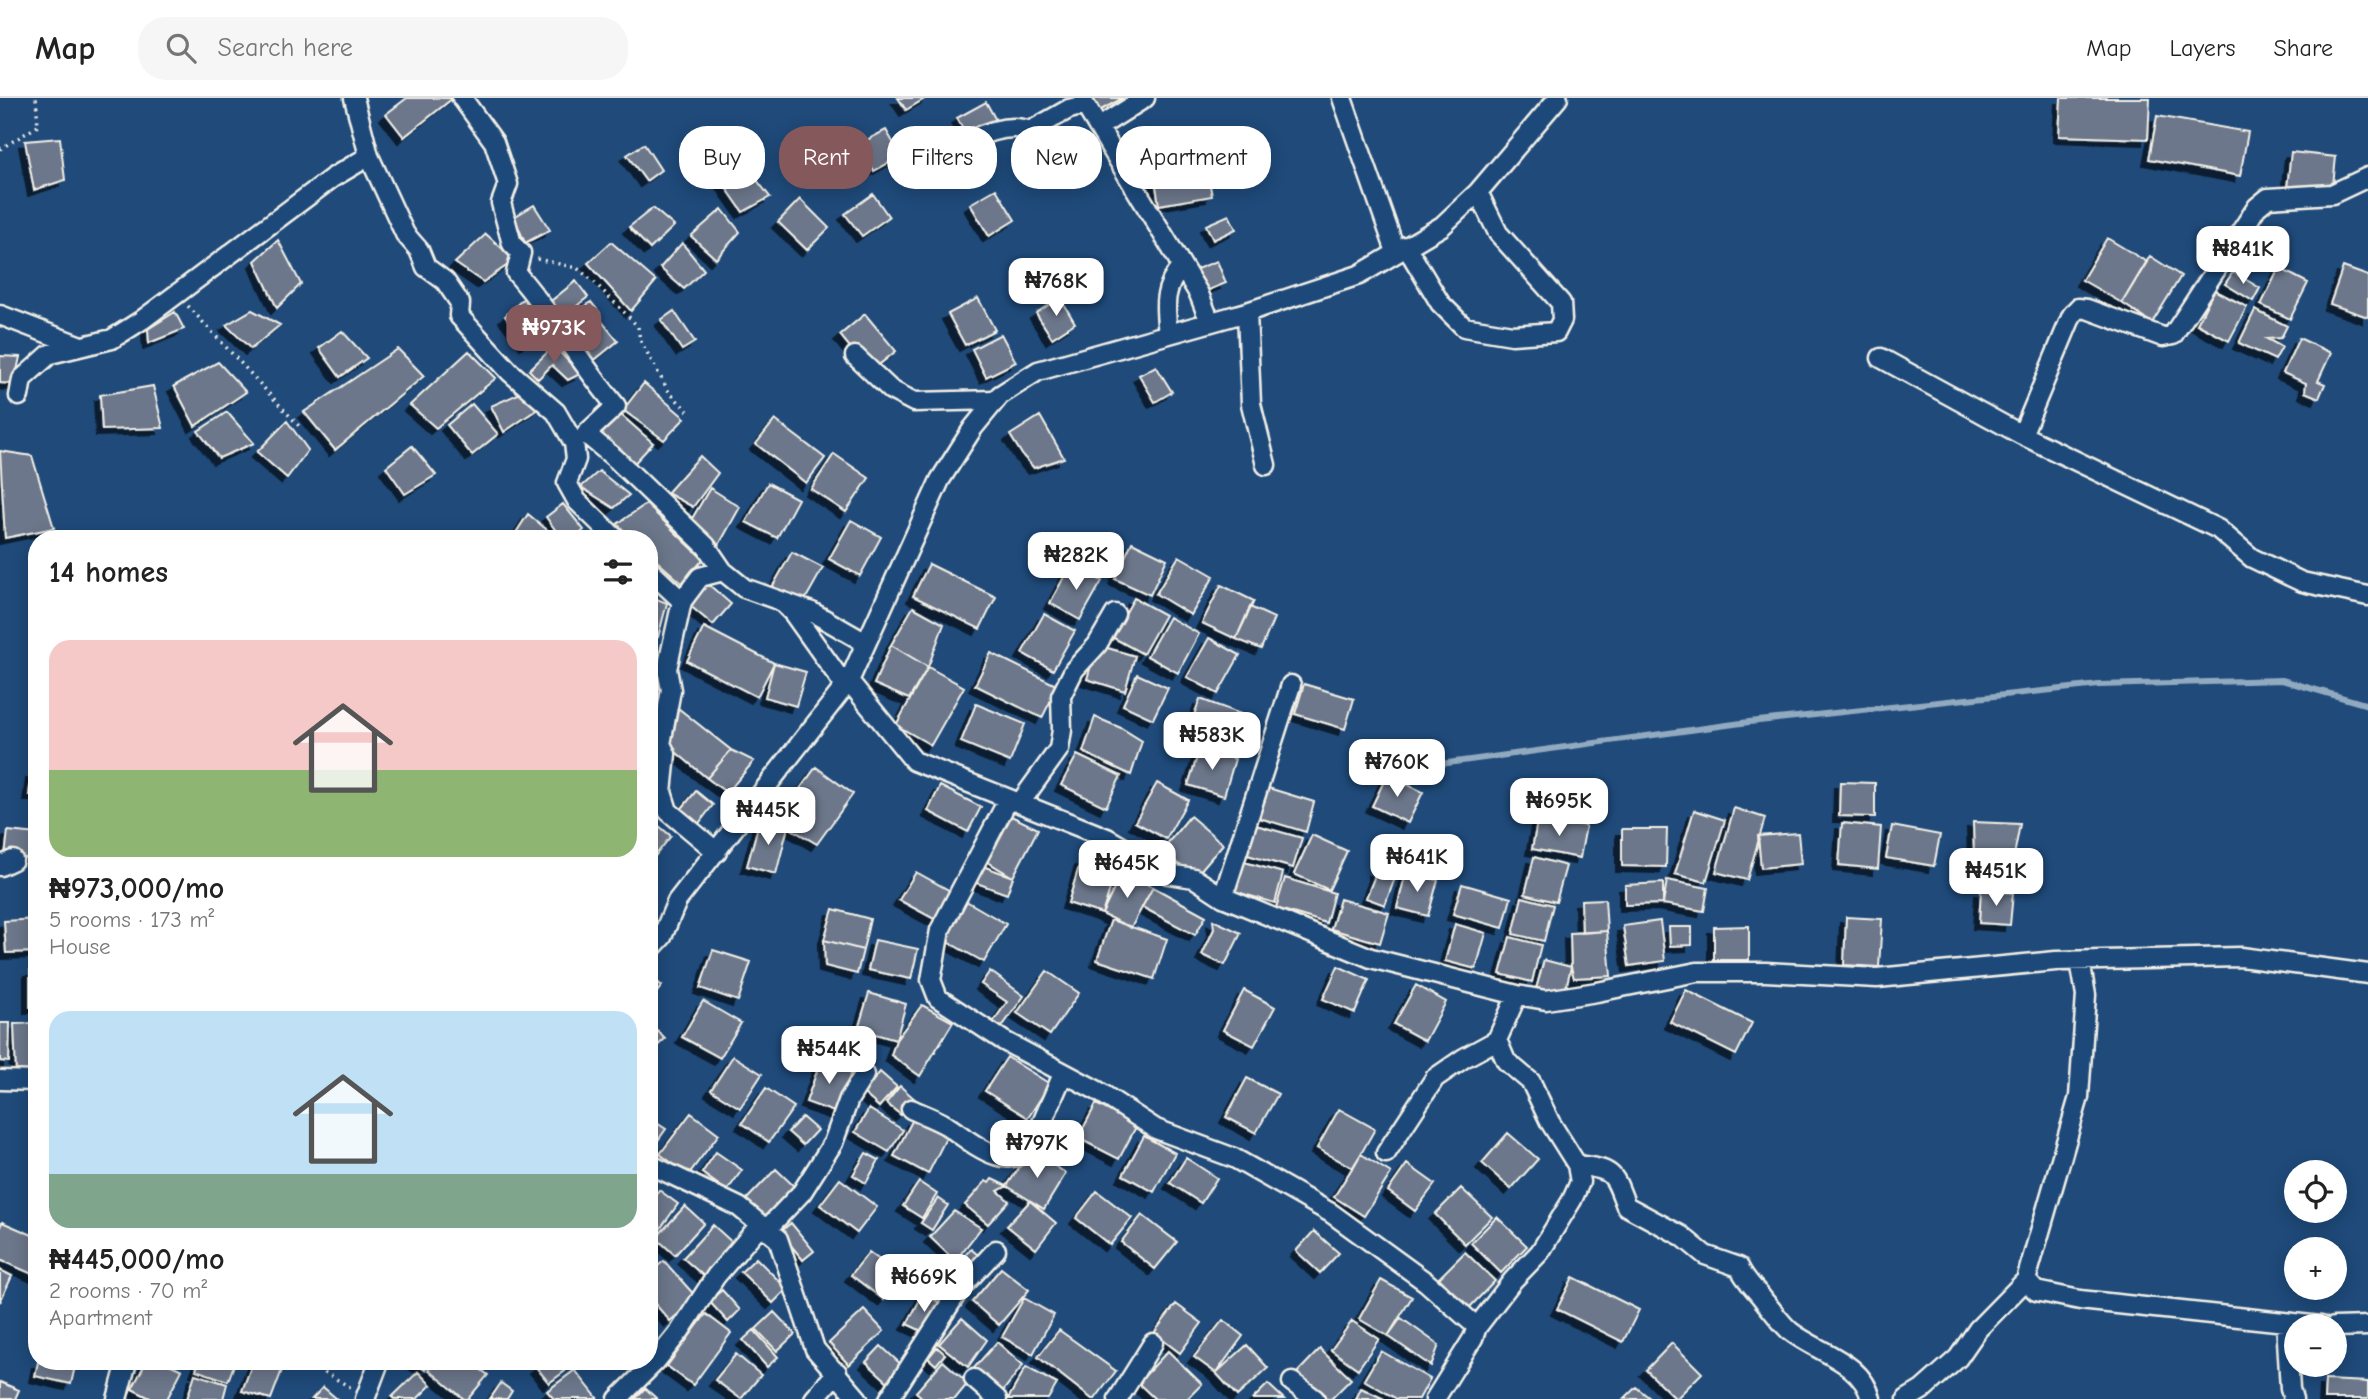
<!DOCTYPE html>
<html lang="en">
<head>
<meta charset="utf-8">
<style>
  body { margin:0; font-family:"Comic Neue",sans-serif; background:#f6f6f6; color:#222; height:100vh; display:flex; flex-direction:column; font-size:26px; white-space:nowrap }
  * { box-sizing:border-box; margin:0 }
  p { font-size:23px; color:#767676 }
  .icon { flex:none; width:38px; height:38px; fill:none; stroke:currentColor; stroke-width:2; stroke-linecap:round; stroke-linejoin:round }
  .map { position:relative; flex:1; overflow:hidden }
  .side { position:absolute; left:28px; top:432px; width:630px; height:840px; display:flex; flex-direction:column; background:#fff; border-radius:28px; box-shadow:0 4px 18px #0003 }
  .side>* { flex:none }
  .guide { position:absolute; left:679px; top:28px; width:665px; height:63px; display:flex; gap:14px }
  .buttons { position:absolute; left:2284px; top:1062px; display:grid; gap:14px }
  .buttons a { display:grid; place-items:center; width:63px; height:63px; border-radius:50%; background:#fff; box-shadow:0 4px 18px #0003; font-size:35px }
  .price { position:absolute; translate:-50% -60px; padding:0 16px; border-radius:14px; background:#fff; color:#222; font-size:23px; line-height:46px; filter:drop-shadow(0 2px 4px #0008) }
  .price::after { content:''; position:absolute; left:50%; top:42px; width:21px; height:16px; margin-left:-10px; background:inherit; clip-path:polygon(0 0,100% 0,50% 100%) }
  .price.selected { background:#85585c; color:#fff }
  ul { padding:0; list-style:none }
  li { display:grid; align-content:center; gap:14px; height:371px; padding:0 21px }
  li span { display:grid; place-items:center; height:217px; border-radius:21px; color:#555 }
  li>.icon { margin-inline-start:auto }
  span .icon { width:126px; height:126px; fill:#fffc; stroke-width:1 }
  li b { font-size:30px }
  h2 { display:flex; justify-content:space-between; align-items:center; height:84px; padding:0 21px; font-size:30px }
  .chip { padding:0 24px; border-radius:28px; background:#fff; box-shadow:0 4px 18px #0003; font-size:24px; line-height:63px }
  .chip.selected { background:#85585c; color:#fff }
  header { display:flex; align-items:center; gap:42px; box-sizing:border-box; height:98px; padding:0 35px; background:#fff; border-bottom:2px solid #e0e0e0 }
  header strong { font-size:33px }
  nav { display:flex; gap:38px; margin-inline-start:auto; font-size:24px }
  .search { width:490px; height:63px; background:#f6f6f6; display:flex; align-items:center; gap:18px; box-sizing:border-box; padding:0 24px; border-radius:28px; color:#767676; font-size:26px }
  .map>svg:first-child { display:block }
</style>
</head>
<body>
<header>
<strong>Map</strong>
<div class="search"><svg class="icon" aria-label="search" viewBox="0 0 24 24"><circle cx="10" cy="10" r="6"/><path d="M15 15l6 6"/></svg>Search here</div>
<nav><a>Map</a><a>Layers</a><a>Share</a></nav>
</header>
<div class="map">
<svg width="2368" height="1301" viewBox="0 0 2368 1301">
  <defs>
    <filter id="shadow"><feDropShadow dx="-6" dy="6" stdDeviation="0" flood-color="#0009"/></filter>
  </defs>
  <rect width="100%" height="100%" fill="#1f4a7a"/>
  <filter id="ink" filterUnits="userSpaceOnUse"><feTurbulence type="fractalNoise" baseFrequency=".0143" numOctaves="2"/><feDisplacementMap in="SourceGraphic" scale="14" xChannelSelector="R" yChannelSelector="G"/><feConvolveMatrix kernelMatrix="1 2 1 2 8 2 1 2 1" color-interpolation-filters="sRGB"/></filter>
  <g filter="url(#ink)">
    <g fill="none" stroke-linecap="round" stroke-linejoin="round">
      <path stroke="#92aac0" stroke-width="6" d="M1396,672L1749,624L2099,587L2282,582L2368,607"/>
    </g>
    <path fill="#6c778b" stroke="#f4f1e8" stroke-width="2" filter="url(#shadow)" d="M407,0H453L404,39L386,16Z
      M898,0H926L906,12Z
      M1092,0H1123L1099,13Z
      M2061,0H2150L2148,41L2059,38Z
      M986,4L997,24L968,40L957,20Z
      M2157,18L2248,34L2240,78L2149,61Z
      M886,32L901,58L874,73L859,46Z
      M60,40L65,82L34,92L25,43Z
      M644,46L661,72L646,83L627,57Z
      M2291,54L2336,59L2332,96L2287,90Z
      M1206,66L1212,98L1159,107L1154,75Z
      M746,68L770,99L743,114L720,81Z
      M996,91L1015,122L989,138L970,106Z
      M873,96L889,119L862,138L845,116Z
      M800,101L829,130L807,152L778,124Z
      M534,107L550,132L525,145L514,119Z
      M653,110L674,128L650,151L629,129Z
      M722,111L740,134L716,161L691,138Z
      M1229,117L1236,131L1213,142L1206,127Z
      M486,136L515,162L483,184L455,165Z
      M2107,140L2147,164L2122,205L2082,182Z
      M278,142L301,186L277,210L255,163Z
      M611,144L656,183L631,213L588,165Z
      M682,145L704,172L684,191L660,170Z
      M2150,158L2181,178L2152,225L2122,205Z
      M1217,163L1226,185L1199,196L1189,174Z
      M2343,169L2368,178V219L2330,206Z
      M2279,170L2308,185L2290,221L2261,207Z
      M2233,174L2260,190L2253,203L2225,186Z
      M576,183L588,199L564,218L551,203Z
      M2214,192L2247,209L2229,243L2197,226Z
      M525,199L549,230L526,245L505,218Z
      M978,200L995,232L965,247L948,216Z
      M1060,200L1075,225L1052,240L1036,215Z
      M591,204L600,215L575,234L566,223Z
      M252,212L280,227L251,251L226,227Z
      M2255,212L2287,228L2281,240L2267,241L2282,249L2275,262L2239,245Z
      M674,213L695,244L682,252L661,222Z
      M175,214L184,231L149,245L148,231Z
      M865,216L896,253L870,274L840,237Z
      M599,220L618,243L592,264L573,241Z
      M342,233L367,260L340,279L319,250Z
      M1001,236L1016,264L986,279L972,251Z
      M2299,240L2331,255L2318,283L2325,286L2319,300L2305,294L2306,285L2283,275Z
      M554,248L580,276L568,282L552,267L538,281L529,272Z
      M398,251L424,278L335,352L304,314Z
      M469,253L496,280L436,330L410,307Z
      M0,258L20,259L14,286L0,285Z
      M218,264L246,294L195,328L174,288Z
      M1156,268L1172,294L1155,304L1139,277Z
      M644,285L685,320L664,342L623,312Z
      M153,288L163,330L102,332L100,297Z
      M525,293L539,310L504,334L491,308Z
      M472,306L498,336L472,357L447,327Z
      M227,314L254,345L219,360L198,333Z
      M619,315L653,345L630,370L597,340Z
      M1040,318L1064,360L1034,370L1023,358L1010,337Z
      M775,322L825,360L806,385L756,346Z
      M287,323L308,352L287,380L257,354Z
      M412,348L436,377L405,396L386,369Z
      M0,353L32,358L54,430L5,440Z
      M834,356L869,380L846,414L811,391Z
      M700,358L718,375L693,409L667,395Z
      M599,373L629,397L614,410L581,389Z
      M768,385L798,401L777,440L746,424Z
      M710,390L740,409L719,447L690,424Z
      M563,406L584,432L575,441H562L546,419Z
      M646,406L703,461L683,486L649,456V441H633L617,426Z
      M528,416L558,441H512Z
      M851,422L881,439L860,478L829,461Z
      M1132,444L1167,461L1150,497L1115,481Z
      M792,454L823,470L801,509L770,493Z
      M1179,458L1214,478L1191,517L1156,496Z
      M929,466L996,499L980,531L913,498Z
      M1071,466L1102,483L1080,522L1050,505Z
      M707,485L731,506L713,527L688,506Z
      M1221,487L1254,503L1236,541L1202,525Z
      M649,498L667,505L658,539L649,535Z
      M1134,500L1165,517L1143,556L1112,539Z
      M913,509L944,526L928,569L891,547Z
      M1250,509L1274,520L1261,551L1236,541Z
      M1044,516L1075,533L1053,572L1022,555Z
      M1169,519L1199,536L1178,575L1147,558Z
      M704,529L774,565L757,599L687,563Z
      M1209,540L1240,557L1218,596L1187,579Z
      M891,547L928,569L909,601L874,586Z
      M1097,547L1135,558L1125,593L1087,581Z
      M649,552L658,556V592L649,588Z
      M991,555L1058,588L1042,620L975,587Z
      M774,565L806,574L796,608L765,599Z
      M928,569L964,589L931,647L896,627Z
      M1137,576L1168,590L1153,621L1123,607Z
      M1304,586L1354,601L1345,631L1295,616Z
      M1200,601L1252,620L1240,655L1187,636Z
      M976,606L1025,626L1010,664L961,644Z
      M678,610L731,652L707,680L665,645Z
      M1095,619L1121,630L1142,643L1131,677L1083,654Z
      M649,650L661,654L652,683L649,682Z
      M1200,650L1235,661L1224,698L1188,687Z
      M731,652L754,663L727,695L707,680Z
      M1077,657L1121,678L1106,709L1061,687Z
      M816,669L853,696L817,746L788,729L779,720Z
      M32,675H37V697H29Z
      M1387,677L1423,694L1408,725L1372,708Z
      M1840,684L1875,685V719L1839,718Z
      M1157,685L1188,702L1166,741L1135,724Z
      M940,688L981,709L968,734L928,713Z
      M1265,689L1314,704L1306,734L1256,719Z
      M696,693L713,707L693,733L675,719Z
      M1734,710L1765,720L1747,782L1716,774Z
      M1694,712L1725,722L1706,784L1675,776Z
      M1005,715L1038,731L1013,779L983,761Z
      M1190,718L1223,746L1194,780L1162,752Z
      M1538,719L1586,728L1580,760L1532,751Z
      M760,721L788,729L776,776L747,768Z
      M653,723L671,738L651,763L649,761V729Z
      M1973,724L2020,726L2014,758L1974,757Z
      M1842,725L1881,729L1878,771L1839,767Z
      M1252,726L1302,740L1293,770L1244,756Z
      M1892,728L1940,737L1934,768L1886,760Z
      M1622,731H1667L1666,769L1622,768Z
      M8,733L37,736V761L5,758Z
      M1798,735L1801,766L1761,770L1758,738Z
      M1312,737L1347,753L1329,792L1294,776Z
      M1534,759L1566,768L1556,804L1525,796Z
      M1234,761L1283,775L1275,805L1226,791Z
      M1081,762L1116,772L1102,816L1068,805Z
      M977,766L1013,779L1007,796L971,783Z
      M1374,772L1395,780L1385,807L1366,800L1374,780Z
      M916,774L952,794L936,822L899,802Z
      M1122,774L1153,789L1131,830L1102,816Z
      M1406,774L1438,782L1428,818L1397,810Z
      M1285,780L1334,795L1326,825L1276,810Z
      M1667,782L1708,790L1704,813L1663,806Z
      M1663,785V806L1625,807V787Z
      M1462,786L1511,800L1503,830L1453,816Z
      M1153,789L1206,818L1195,837L1142,809Z
      M1981,792L2013,795L2010,827L1979,825Z
      M1522,799L1553,807L1544,843L1513,836Z
      M961,800L1006,826L984,864L939,839Z
      M1340,801L1389,815L1380,845L1331,831Z
      M1605,801L1607,833L1582,835L1581,802Z
      M833,811L870,821L863,852L824,842Z
      M1846,819L1882,821L1879,869L1844,867Z
      M37,821V854L6,855L4,823Z
      M1111,822L1167,841L1154,881L1097,862Z
      M1213,822L1241,835L1225,867L1202,857L1214,831Z
      M1660,823L1665,863L1629,868L1623,828Z
      M1455,826L1486,835L1476,871L1445,863Z
      M1749,828V862H1714V829Z
      M1669,829H1692V847L1670,848Z
      M1607,833L1611,878L1574,880L1571,869L1570,835Z
      M1510,839L1541,847L1532,884L1500,876Z
      M824,842L863,852L857,876L825,868Z
      M875,842L918,851L911,881L868,872Z
      M713,852L751,864L738,903L700,890Z
      M1544,862L1571,869L1564,898L1536,891Z
      M1338,868L1369,882L1355,915L1323,901Z
      M30,872H37V909H30Z
      M990,873L1024,898L999,933L991,927L1007,904L981,886Z
      M1047,873L1079,895L1050,937L1017,915Z
      M649,877L662,888L649,904Z
      M1416,887L1446,904L1425,943L1394,926Z
      M1244,892L1275,909L1254,948L1223,932Z
      M1686,892L1752,925L1736,957L1670,924Z
      M869,895L906,906L896,942L858,931Z
      M703,903L741,925L720,960L682,939Z
      M922,907L953,924L920,978L891,957L896,942Z
      M0,925H10L9,964L0,963Z
      M37,925V974L16,975L14,926Z
      M658,933L665,941L655,950L649,944V940Z
      M733,958L762,976L740,1010L711,992Z
      M1007,959L1050,986L1028,1020L985,993Z
      M821,962L852,972L837,1015L806,1004Z
      M880,974L897,989L879,1009L863,995Z
      M1247,980L1278,996L1256,1035L1226,1019Z
      M900,988L915,1001L901,1017L886,1005Z
      M766,990L794,1009L769,1044L742,1025Z
      M1096,1006L1137,1027L1119,1061L1078,1040Z
      M869,1011L903,1032L889,1054L855,1034Z
      M1339,1011L1375,1031L1353,1070L1317,1050Z
      M691,1015L719,1036L688,1077L660,1056Z
      M802,1019L817,1032L803,1047L788,1034Z
      M649,1020L666,1031L649,1055Z
      M913,1021L947,1038L928,1076L894,1058Z
      M1508,1035L1538,1061L1511,1091L1482,1065Z
      M1144,1038L1175,1055L1154,1094L1123,1077Z
      M1030,1053L1066,1075L1044,1111L1007,1088Z
      M716,1054L742,1072L727,1093L702,1075Z
      M866,1055L879,1062L866,1085L853,1077Z
      M1361,1056L1391,1075L1364,1118L1334,1099Z
      M1186,1060L1217,1080L1201,1105L1170,1085Z
      M1407,1066L1435,1086L1415,1113L1388,1093Z
      M776,1071L798,1092L767,1124L745,1103Z
      M840,1081L877,1109L857,1135L820,1107Z
      M992,1081L1007,1088L998,1093L1009,1103L988,1126L965,1107L986,1083L989,1085Z
      M919,1084L937,1096L922,1120L903,1108Z
      M1461,1090L1492,1119L1465,1146L1435,1116Z
      M659,1092L678,1106L656,1137L649,1133V1106Z
      M1097,1093L1132,1120L1110,1147L1076,1120Z
      M938,1100L948,1107L932,1132L921,1125Z
      M1030,1103L1056,1125L1036,1151L1007,1128Z
      M685,1108L704,1125L675,1157L656,1140Z
      M954,1113L981,1130L955,1163L930,1139Z
      M1142,1117L1177,1144L1155,1171L1121,1144Z
      M1497,1119L1527,1148L1501,1175L1471,1145Z
      M2,1124L37,1139V1178L0,1162V1129Z
      M791,1125L814,1153L803,1162L780,1134Z
      M713,1127L735,1147L706,1180L683,1160Z
      M1314,1133L1339,1155L1320,1175L1296,1153Z
      M971,1151L984,1162L974,1172L962,1160Z
      M869,1154L902,1179L884,1202L851,1177Z
      M1465,1154L1495,1183L1469,1210L1439,1180Z
      M756,1160L787,1191L773,1205L741,1174Z
      M664,1163L697,1200L670,1223L649,1199V1175Z
      M955,1163L965,1170L952,1191L941,1184Z
      M1001,1170L1029,1192L999,1227L972,1204Z
      M0,1172L12,1178L0,1204Z
      M1573,1179L1639,1212L1623,1244L1557,1211Z
      M1381,1182L1412,1199L1388,1238L1359,1221Z
      M722,1192L740,1212L728,1224L709,1203Z
      M923,1196L941,1205L926,1235L907,1226Z
      M1024,1200L1054,1217L1033,1256L1002,1239Z
      M1176,1206L1202,1225L1180,1255L1154,1235Z
      M864,1212L884,1233L849,1267L829,1245Z
      M774,1214L795,1236L777,1253L756,1231Z
      M706,1216L731,1235L693,1287L667,1268Z
      M962,1220L987,1242L968,1269L939,1246Z
      M1401,1220L1439,1247L1431,1268L1388,1238Z
      M1223,1222L1243,1238L1216,1275L1194,1259Z
      M1352,1223L1379,1241L1358,1271L1331,1252Z
      M754,1232L778,1259L767,1269L743,1242Z
      M1059,1232L1116,1273L1095,1301H1092L1038,1259Z
      M997,1244L1023,1267L1003,1293L974,1270Z
      M1672,1245L1702,1275L1676,1301L1646,1272Z
      M1247,1247L1268,1270L1237,1298L1216,1275Z
      M881,1248L904,1269L889,1285L866,1264Z
      M937,1249L945,1256L936,1267L928,1260Z
      M1320,1251L1351,1281L1331,1301H1318L1294,1278Z
      M1168,1253L1202,1286L1187,1301H1155L1138,1285Z
      M1381,1253L1430,1281L1419,1301H1397L1364,1282Z
      M736,1256L761,1277L741,1301L715,1282Z
      M943,1263L968,1285L955,1301H924L916,1294Z
      M38,1264H76L71,1286L35,1278Z
      M146,1264H165L182,1272L167,1301H152L132,1291Z
      M199,1264H235L228,1283L196,1272Z
      M253,1264H285L271,1301L242,1293Z
      M413,1264H431L425,1272Z
      M436,1264H471L488,1277L468,1301H464L429,1272Z
      M543,1264H557L565,1273L549,1285L536,1269Z
      M1026,1269L1057,1286L1048,1301H1008Z
      M575,1272L598,1301H554L547,1293Z
      M418,1274L431,1287L417,1301H394L392,1299Z
      M195,1276L227,1286L223,1301H187Z
      M2325,1282L2368,1284V1301H2324Z
      M0,1284L19,1292L15,1301H0Z
      M501,1285L512,1293L507,1301H490Z
      M1268,1286L1284,1301H1253Z
      M323,1289L337,1301H312Z
      M1636,1289L1651,1301H1624Z
      M645,1290L657,1301H635Z
      M1361,1290L1384,1301H1356Z"/>
    <g fill="none" stroke-linecap="round" stroke-linejoin="round">
      <g stroke="#f4f1e8" stroke-width="23">
        <path id="street" d="M462,0L494,44L508,86L501,105L512,146L521,155L516,175C553,217 580,265 616,308L586,336L616,361L706,448L723,473L744,490L812,514L866,545
          M1342,0L1396,154
          M1099,29L1145,0
          M369,58L405,136L419,152L426,169L445,183L460,205L459,218L510,274L556,314L574,345L576,361L567,385L577,403L616,441
          M915,77C943,57 995,19 1030,33L1069,11L1085,7L1199,196L1210,224
          M1406,148L1440,205L1464,229L1512,237L1556,234L1562,222L1561,205L1498,135L1478,94
          M1247,214L1251,306L1266,367
          M0,217L78,247
          M1168,236C1165,207 1162,192 1182,168
          M855,258L891,292L914,304L996,302
          M1881,260L2022,337L2072,217L2078,210L2087,211L2163,239L2173,237L2257,109L2268,100L2332,96L2368,79
          M19,298L22,281L50,256L112,241L142,222L332,80L369,58L354,0
          M2022,337L2218,431L2252,460L2302,484L2368,498
          M649,472L682,503
          M782,504L793,515L845,588
          M849,583L914,663L1107,740L1168,776L1194,780L1223,799L1371,860L1517,897L1546,902L1597,894L1697,874H1766L1877,880L2056,863L2241,859L2368,876
          M1008,702L940,832L931,882L938,900L1004,943L1098,993L1156,1031L1234,1060L1331,1115L1426,1184L1477,1229L1473,1240L1435,1301
          M1020,705L1059,651L1062,632L1061,598L1074,572L1097,547L1115,516
          M717,754L668,713L662,694L666,656L661,646L671,592L667,571L682,503L700,479L723,473
          M0,768L13,762
          M1223,799L1291,587
          M649,853L662,839L677,803L849,583L940,382L973,330L1000,297L1038,273L1247,214L1359,177L1442,128L1478,94L1558,0
          M0,982L37,983
          M911,1011C922,1016 936,1021 946,1027C971,1043 1005,1077 1032,1048L1063,976
          M1386,1055L1435,980L1464,960L1497,942L1517,897
          M649,1066L739,1109L778,1141L815,1251L858,1301
          M1577,1067C1615,1072 1613,1074 1626,1108L1682,1138L1705,1157L1739,1169C1746,1184 1756,1191 1765,1204C1774,1214 1780,1224 1790,1233C1818,1255 1862,1263 1871,1301
          M766,1132L802,1094L833,1045L849,1001L864,977
          M2026,1182L2036,1193L2080,1202L2321,1228
          M2286,1225L2290,1291L2293,1301
          M1477,1229L1513,1182L1540,1154L1572,1102L1580,1084L1577,1067L1550,1024L1531,984L1506,963L1497,942
          M2334,1229L2368,1228
          M974,1281L997,1301
          M1292,1284L1315,1301
          M117,1301L127,1264
          M365,1301L379,1264
          M618,1301L655,1264L680,1233L716,1178L760,1127
          M814,1301L837,1274
          M889,1301L959,1192L996,1152
          M1118,1301L1153,1245
          M1907,1301L1922,1292L1958,1260L1978,1231L2026,1182L2079,999L2086,897L2080,863"/>
      </g>
      <path stroke="#f4f1e8" stroke-width="3.5" stroke-dasharray="2 5" stroke-linecap="butt" d="M0,51L38,28L36,0
        M537,161L577,170L592,182L629,219L638,229L640,242L669,294L688,313
        M188,208L299,328
        M306,1264L350,1289"/>
      <use href="#street" stroke="#1f4a7a" stroke-width="18"/>
    </g>
  </g>
</svg>
<div class="buttons">
<a><svg class="icon" aria-label="locate" viewBox="0 0 24 24"><circle cx="12" cy="12" r="6"/><path d="M12 2v4M12 18v4M2 12h4M18 12h4"/></svg></a>
<a>+</a>
<a>−</a>
</div>
<b class="price" style="left:2243px;top:188px">₦841K</b>
<b class="price" style="left:1056px;top:220px">₦768K</b>
<b class="price selected" style="left:554px;top:267px">₦973K</b>
<b class="price" style="left:1076px;top:494px">₦282K</b>
<b class="price" style="left:1212px;top:674px">₦583K</b>
<b class="price" style="left:1397px;top:701px">₦760K</b>
<b class="price" style="left:1559px;top:740px">₦695K</b>
<b class="price" style="left:768px;top:749px">₦445K</b>
<b class="price" style="left:1417px;top:796px">₦641K</b>
<b class="price" style="left:1127px;top:802px">₦645K</b>
<b class="price" style="left:1996px;top:810px">₦451K</b>
<b class="price" style="left:829px;top:988px">₦544K</b>
<b class="price" style="left:1037px;top:1082px">₦797K</b>
<b class="price" style="left:924px;top:1216px">₦669K</b>
<div class="guide">
<a class="chip">Buy</a>
<a class="chip selected">Rent</a>
<a class="chip">Filters</a>
<a class="chip">New</a>
<a class="chip">Apartment</a>
</div>
<section class="side">
<h2>14 homes<svg class="icon" aria-label="filters" viewBox="0 0 24 24"><path d="M4 7h16M4 17h16"/><circle cx="9" cy="7" r="2"/><circle cx="15" cy="17" r="2"/></svg></h2>
<ul>
<li><span style="background:linear-gradient(#f6c9c9 60%,#8fb573 0)"><svg class="icon" aria-label="home" viewBox="0 0 24 24"><path d="M3 11l9-7 9 7M6 9v11h12V9"/></svg></span><div><b>₦973,000/mo</b><p>5 rooms · 173 m²</p><p>House</p></div></li>
<li><span style="background:linear-gradient(#bfe0f5 75%,#7fa58c 0)"><svg class="icon" aria-label="home" viewBox="0 0 24 24"><path d="M3 11l9-7 9 7M6 9v11h12V9"/></svg></span><div><b>₦445,000/mo</b><p>2 rooms · 70 m²</p><p>Apartment</p></div></li>
</ul>
</section>
</div>
</body>
</html>
